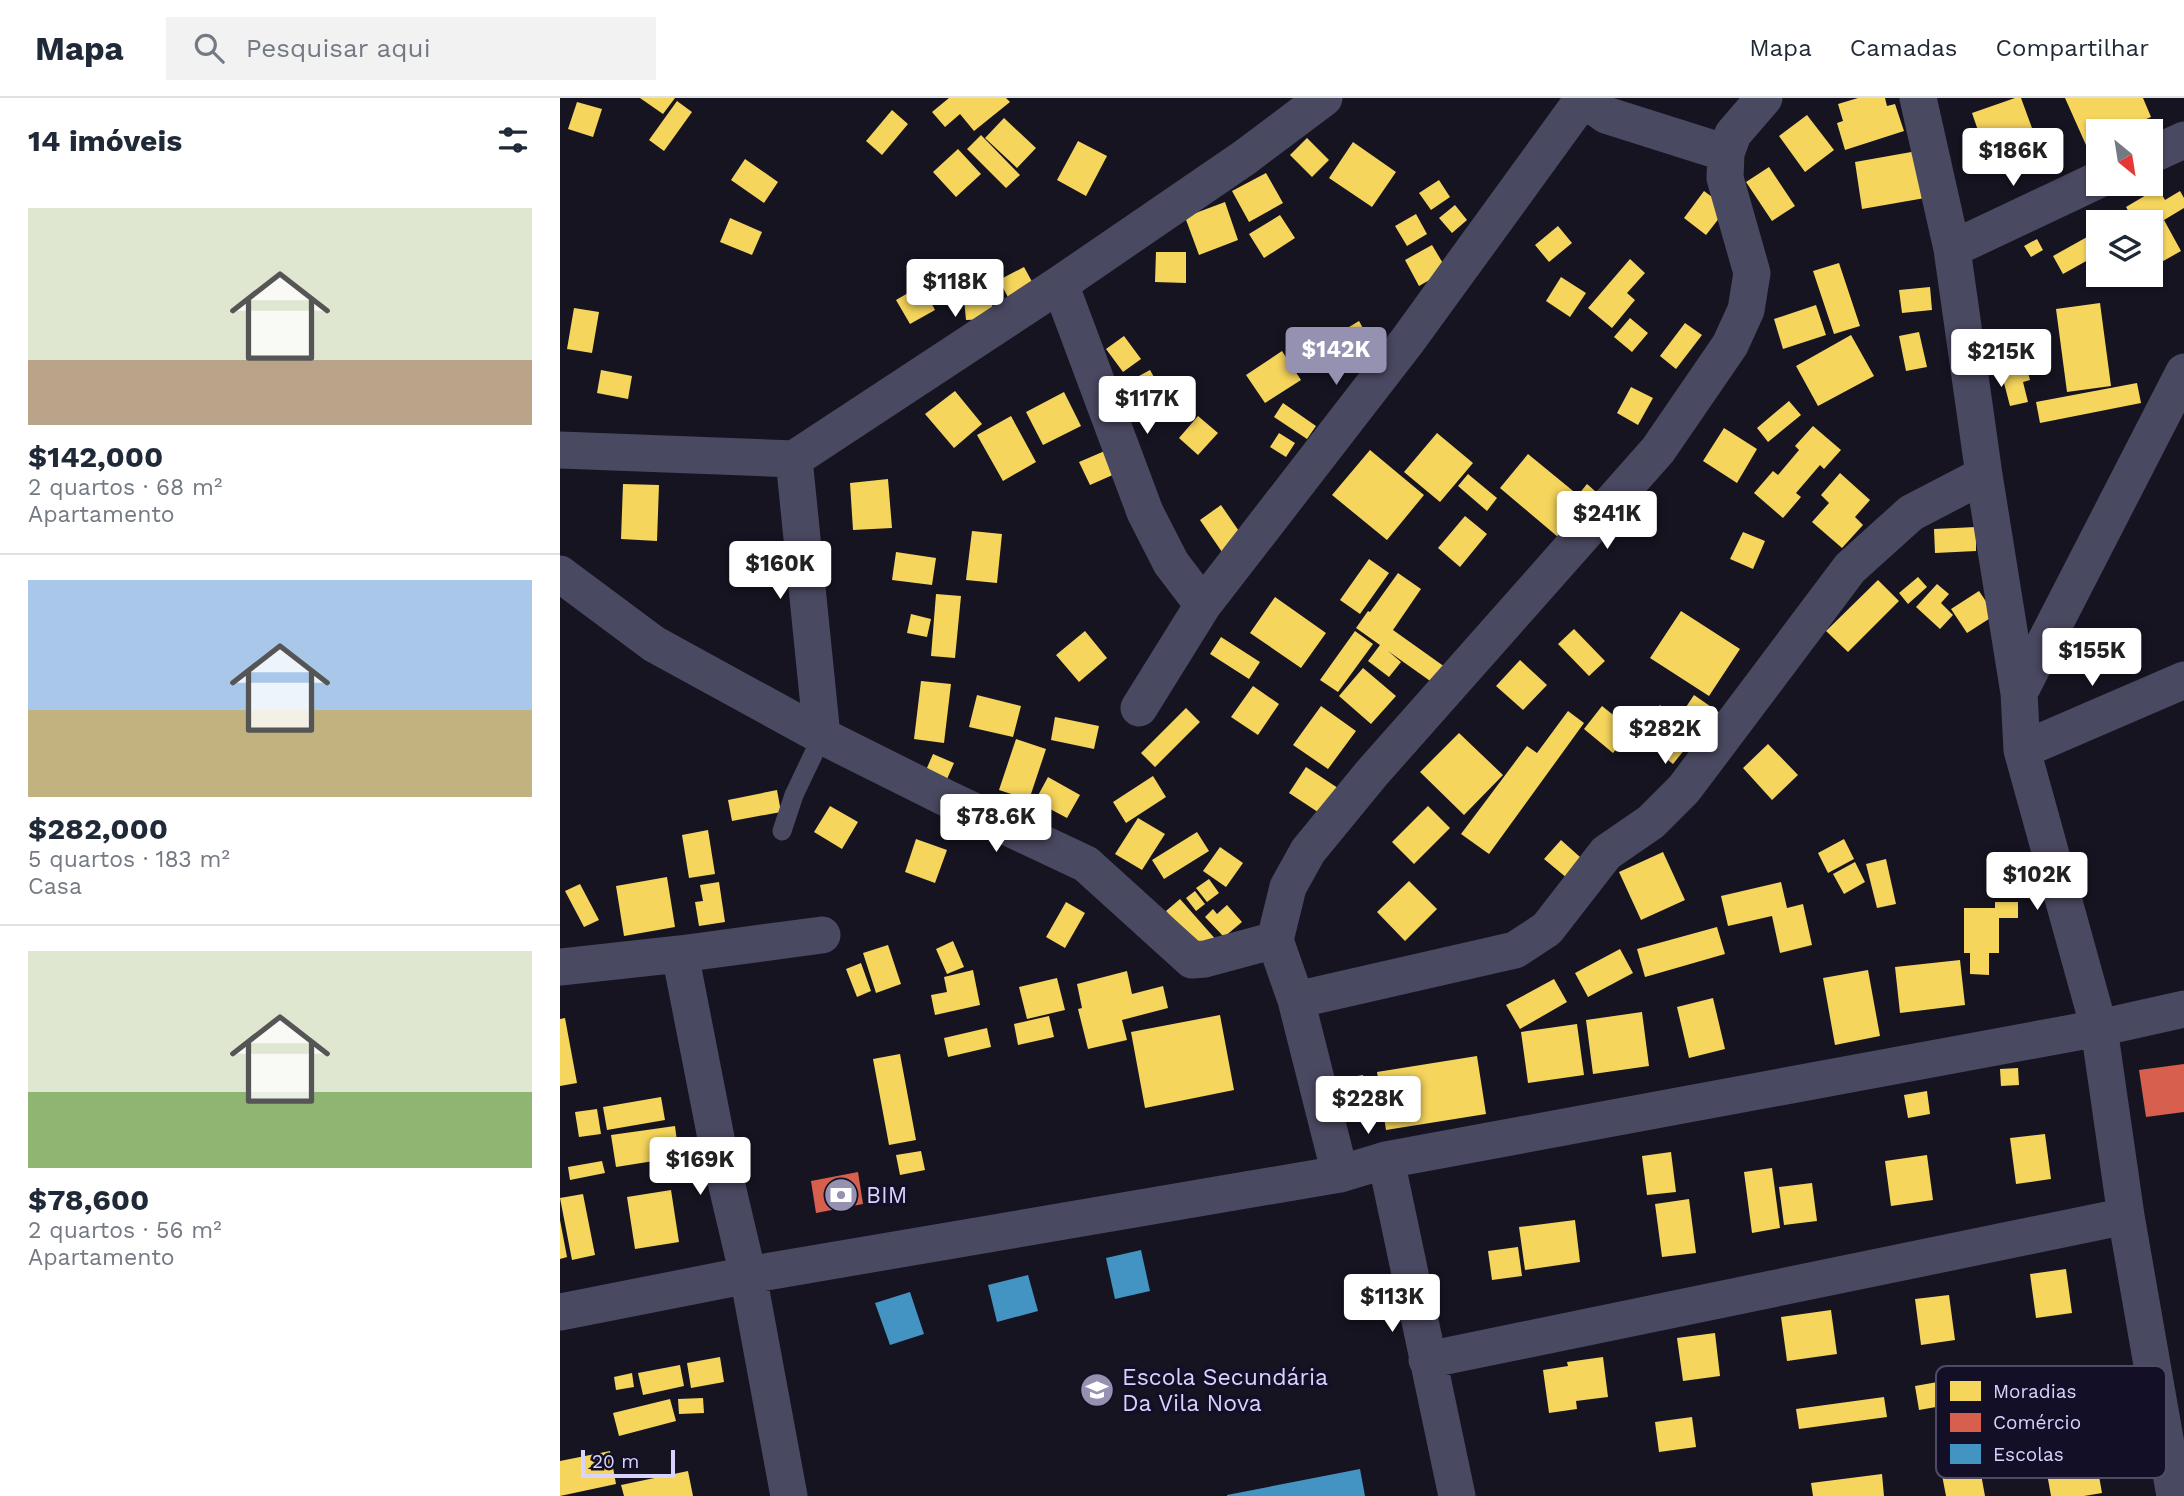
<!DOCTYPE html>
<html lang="pt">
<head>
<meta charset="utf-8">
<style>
  body { margin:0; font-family:"Work Sans",sans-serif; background:#f2f2f3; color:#1f2937; height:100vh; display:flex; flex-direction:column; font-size:26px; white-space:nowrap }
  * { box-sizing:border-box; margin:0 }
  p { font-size:23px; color:#747a83 }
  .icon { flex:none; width:38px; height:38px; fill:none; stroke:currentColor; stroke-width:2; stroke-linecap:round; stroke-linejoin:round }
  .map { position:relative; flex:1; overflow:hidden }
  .sheet { display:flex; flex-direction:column; background:#fff; width:560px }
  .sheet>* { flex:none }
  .needle { width:46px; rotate:150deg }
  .fabs { position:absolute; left:1526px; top:21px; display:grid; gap:14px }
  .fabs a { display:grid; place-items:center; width:77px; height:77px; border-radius:0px; background:#fff; box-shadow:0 2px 5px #0004; font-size:35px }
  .scale { position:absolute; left:21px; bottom:18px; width:94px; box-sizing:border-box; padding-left:7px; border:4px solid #d9d4ff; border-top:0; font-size:19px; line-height:24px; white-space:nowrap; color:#d9d4ff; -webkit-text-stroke:5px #130f26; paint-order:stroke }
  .price { position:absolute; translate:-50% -60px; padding:0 16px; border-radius:7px; background:#fff; color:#222; font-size:23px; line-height:46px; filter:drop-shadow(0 2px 4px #0008) }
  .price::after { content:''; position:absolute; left:50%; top:42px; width:21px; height:16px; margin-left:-10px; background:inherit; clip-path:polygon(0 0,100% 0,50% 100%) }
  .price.on { background:#9591b1; color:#fff }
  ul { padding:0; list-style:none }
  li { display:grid; align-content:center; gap:14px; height:371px; padding:0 28px }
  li+li { border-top:2px solid #e0e1e3 }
  li span { display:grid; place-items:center; height:217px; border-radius:0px; color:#555 }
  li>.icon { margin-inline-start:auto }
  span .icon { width:126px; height:126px; fill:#fffc; stroke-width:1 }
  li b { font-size:30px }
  h2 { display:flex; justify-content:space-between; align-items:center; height:84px; padding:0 28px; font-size:30px }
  header { display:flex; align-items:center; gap:42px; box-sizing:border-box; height:98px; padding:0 35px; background:#fff; border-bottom:2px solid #e0e1e3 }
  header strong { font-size:33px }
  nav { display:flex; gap:38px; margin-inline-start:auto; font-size:24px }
  .search { width:490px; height:63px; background:#f2f2f3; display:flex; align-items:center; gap:18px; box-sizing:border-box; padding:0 24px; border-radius:0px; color:#747a83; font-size:26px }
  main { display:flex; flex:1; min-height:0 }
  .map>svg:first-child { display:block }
</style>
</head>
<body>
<header>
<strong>Mapa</strong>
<div class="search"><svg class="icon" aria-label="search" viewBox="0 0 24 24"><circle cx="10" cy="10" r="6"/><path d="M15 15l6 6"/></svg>Pesquisar aqui</div>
<nav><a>Mapa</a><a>Camadas</a><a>Compartilhar</a></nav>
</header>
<main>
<section class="sheet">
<h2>14 imóveis<svg class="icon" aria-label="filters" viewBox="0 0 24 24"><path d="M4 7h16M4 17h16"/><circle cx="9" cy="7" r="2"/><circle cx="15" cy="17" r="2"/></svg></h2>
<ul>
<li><span style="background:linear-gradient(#dfe7d0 70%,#b9a48a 0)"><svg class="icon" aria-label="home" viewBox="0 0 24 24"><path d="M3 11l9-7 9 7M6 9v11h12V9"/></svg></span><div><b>$142,000</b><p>2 quartos · 68 m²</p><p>Apartamento</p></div></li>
<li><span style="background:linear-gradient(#a9c7e8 60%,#c2b280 0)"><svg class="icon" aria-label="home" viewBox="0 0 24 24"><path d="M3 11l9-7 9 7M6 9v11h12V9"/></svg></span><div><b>$282,000</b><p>5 quartos · 183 m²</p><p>Casa</p></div></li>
<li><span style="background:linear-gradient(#dfe7d0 65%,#8fb573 0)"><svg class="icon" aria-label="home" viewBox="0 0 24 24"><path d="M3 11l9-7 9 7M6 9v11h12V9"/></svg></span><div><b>$78,600</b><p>2 quartos · 56 m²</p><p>Apartamento</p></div></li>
</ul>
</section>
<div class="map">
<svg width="1624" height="1398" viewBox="0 0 1624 1398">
  <rect width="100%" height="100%" fill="#161421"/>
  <path fill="#f6d55c" d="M80,0H115L103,16Z
    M389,0H446L450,4L414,33L400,16L385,29L372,14Z
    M1298,0H1325L1327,8L1335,6L1344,33L1285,52L1277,25L1283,23L1278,6Z
    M1455,0H1461L1472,30L1423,47L1412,15Z
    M1505,0H1583L1591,19L1558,33H1538V42L1526,47Z
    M117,3L132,14L104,53L89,42Z
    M17,4L42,11L33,39L8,31Z
    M332,12L348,26L322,57L306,43Z
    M1247,17L1274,52L1245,74L1219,38Z
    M444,20L476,50L457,70L425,40Z
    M421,37L460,77L446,90L407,51Z
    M747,40L769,62L752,79L730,57Z
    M518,43L547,58L526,98L497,82Z
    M793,44L836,74L812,109L769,80Z
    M398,51L421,76L396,99L373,74Z
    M1357,53L1365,100L1302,111L1295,64Z
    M185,61L218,84L204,105L171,82Z
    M1209,69L1235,108L1212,123L1186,84Z
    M706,75L723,105L689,124L672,93Z
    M879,82L890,99L871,112L859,95Z
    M1598,90L1605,102L1620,93L1624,100V110L1604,122L1621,153L1598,166L1591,154V124H1574L1566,109Z
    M1144,93L1167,110L1146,137L1124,120Z
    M665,104L678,142L639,157L625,119Z
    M895,107L907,122L892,135L879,120Z
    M856,116L867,136L847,148L835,128Z
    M720,117L735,140L704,160L689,136Z
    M170,120L202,134L192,157L160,144Z
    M998,128L1012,145L989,164L975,147Z
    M1527,139L1537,157L1503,176L1493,158Z
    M1477,141L1483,152L1471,159L1464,148Z
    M872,147L887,172L859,188L845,162Z
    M596,154H626V185L595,184Z
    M1070,161L1085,175L1067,195L1075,202L1052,230L1028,210Z
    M1279,165L1300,228L1274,236L1253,173Z
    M464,169L476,191L451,205L439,182Z
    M1001,179L1026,195L1010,219L986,203Z
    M362,187L375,212L350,226L336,202Z
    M431,188L433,221L406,222L403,190Z
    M1370,189L1372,212L1342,215L1339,192Z
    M1540,205L1551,288L1507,294L1496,211Z
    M1256,207L1266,237L1223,251L1214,221Z
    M14,210L39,214L32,255L7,251Z
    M1070,220L1088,235L1072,254L1054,239Z
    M799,223L814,250L784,267L769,241Z
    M1125,225L1142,237L1116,271L1100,258Z
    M1359,234L1367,269L1346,273L1339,238Z
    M1291,237L1314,278L1258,308L1236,268Z
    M564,238L581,261L563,274L546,251Z
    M722,253L741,282L705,305L686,277Z
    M1463,256L1470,282L1463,284L1468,304L1450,308L1438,262Z
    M41,272L72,278L68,301L37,295Z
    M590,272L603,295L579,308L566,285Z
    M1577,285L1581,305L1480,325L1476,304Z
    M1071,289L1093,300L1078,327L1057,315Z
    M395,293L422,326L394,350L365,316Z
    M504,294L521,328L483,347L466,314Z
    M1229,303L1241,317L1208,344L1197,330Z
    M723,305L756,328L747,341L714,319Z
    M451,318L476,364L443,383L417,337Z
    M638,318L658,335L638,357L619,340Z
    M1253,328L1281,352L1264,371L1260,367L1236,395L1241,399L1223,420L1194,395L1213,373L1218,377L1239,352L1235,348Z
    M1164,330L1197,351L1177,385L1143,363Z
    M719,335L735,345L726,359L710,349Z
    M877,335L913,365L880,404L844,374Z
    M554,349L564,372L530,387L519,364Z
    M810,352L864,397L827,442L772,397Z
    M968,356L1018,397L1027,386L1043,400L1031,415L1023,409L998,439L940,390Z
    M1280,375L1310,402L1295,419L1303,427L1282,450L1252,424L1269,405L1261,397Z
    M908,376L937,400L927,413L898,388Z
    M328,381L332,430L293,432L290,385Z
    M63,386L99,387L97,443L61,441Z
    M661,407L683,439L662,454L640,422Z
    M905,418L927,436L900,469L878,450Z
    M1416,429V453L1375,455L1374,431Z
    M412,433L442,436L437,485L406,482Z
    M1183,434L1205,443L1193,471L1170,461Z
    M336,454L376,460L372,487L332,482Z
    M809,461L829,475L800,516L780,502Z
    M838,475L861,491L833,532L892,574L880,590L828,553L841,564L829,579L808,563L820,547L796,530L808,513L810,514Z
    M1358,479L1367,489L1348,506L1339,495Z
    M1318,482L1339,503L1288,554L1266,533Z
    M1377,486L1389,496L1381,505L1393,517L1380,531L1356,509Z
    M1419,493L1435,517L1407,535L1391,511Z
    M376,496L401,498L395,560L371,558Z
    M715,499L766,535L741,570L690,535Z
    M1121,513L1180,551L1149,598L1090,560Z
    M351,516L371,521L367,539L347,535Z
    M1014,531L1045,563L1029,578L998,546Z
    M525,533L547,560L519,584L496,557Z
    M795,533L813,546L778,594L760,582Z
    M661,539L700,564L689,581L650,556Z
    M960,562L987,587L963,612L936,588Z
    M803,570L836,598L811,626L779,598Z
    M361,583L391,586L384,645L354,641Z
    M693,588L719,606L698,637L671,619Z
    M417,597L461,608L453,639L409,629Z
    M1134,597L1160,615L1148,633L1122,615Z
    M1100,607L1137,636L1113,666L1076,637Z
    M761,608L796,633L768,671L733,647Z
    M1042,608L1072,632L1053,655L1024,631Z
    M626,610L640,624L595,669L581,655Z
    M1008,613L1024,625L929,756L901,736L967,648L977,655Z
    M495,619L539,628L534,651L491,642Z
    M899,635L943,677L904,717L860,674Z
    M456,641L486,651L469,702L439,692Z
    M1208,646L1238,677L1212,702L1183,670Z
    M373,656L394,665L384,688L363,679Z
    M746,669L784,694L767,720L729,695Z
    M593,678L606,699L566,725L553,704Z
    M488,679L520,697L507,720L475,703Z
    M217,692L221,714L172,723L168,702Z
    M270,708L298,724L282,751L254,734Z
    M868,708L890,730L854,766L832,744Z
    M578,720L605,736L582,772L555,756Z
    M148,732L155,776L129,780L122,737Z
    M637,734L649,753L604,781L592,762Z
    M356,741L387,752L375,785L345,774Z
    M1284,741L1294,761L1268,775L1258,755Z
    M1001,742L1029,767L1013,785L984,761Z
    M660,749L683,765L666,789L643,773Z
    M1103,754L1125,802L1081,822L1059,774Z
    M1326,761L1336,806L1317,810L1306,766Z
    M1295,764L1305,784L1284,796L1273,776Z
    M107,779L115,829L64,838L56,788Z
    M649,781L659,795L647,804L636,790Z
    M849,783L877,811L845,843L817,814Z
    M159,784L165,824L139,828L135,804L143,803L140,787Z
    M1221,784L1227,810L1243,806L1252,847L1220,855L1212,818L1168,828L1161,798Z
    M20,786L39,822L24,829L5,793Z
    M635,793L645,806L636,813L626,800Z
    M620,801L658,844L644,856L606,813Z
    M506,804L525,815L505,850L486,839Z
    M1435,804H1458V820H1439V855H1429V877L1410,876V855H1404V810H1435Z
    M667,807L682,824L664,839L645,819L653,811L657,816Z
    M1157,829L1165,856L1085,879L1077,851Z
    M393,843L404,869L387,876L376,851Z
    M328,847L341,886L316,895L303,855Z
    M1060,851L1073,875L1028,899L1015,875Z
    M1400,862L1405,907L1340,915L1335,869Z
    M301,865L311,893L297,899L286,871Z
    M413,872L420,907L375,917L371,897L387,894L384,879Z
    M1308,872L1320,938L1275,947L1263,880Z
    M567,873L572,896L603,888L608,910L562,922L567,942L528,951L518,911L522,910L517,886Z
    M497,880L505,912L467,921L459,889Z
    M994,881L1007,904L960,931L946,907Z
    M1153,900L1165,951L1129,960L1117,909Z
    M1082,914L1089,968L1033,976L1026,922Z
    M660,917L674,992L585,1010L571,934Z
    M489,918L494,939L458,947L454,926Z
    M5,920L17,985L0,988V921Z
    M1017,926L1024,977L968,985L961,934Z
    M427,930L431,949L388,959L384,940Z
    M340,956L356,1042L329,1047L313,961Z
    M917,958L926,1016L826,1032L817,974Z
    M1458,970L1459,987L1441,988L1440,971Z
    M803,977L809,1015L769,1021L764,984Z
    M1367,993L1370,1016L1348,1020L1344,997Z
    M101,999L105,1022L47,1032L43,1009Z
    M37,1011L41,1036L19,1039L15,1014Z
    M115,1028L119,1059L56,1069L51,1037Z
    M1485,1036L1491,1081L1456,1086L1450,1040Z
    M361,1053L365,1072L340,1077L336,1057Z
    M1111,1054L1116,1094L1087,1097L1082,1058Z
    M1367,1057L1373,1102L1331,1108L1325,1063Z
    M42,1063L45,1075L10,1082L8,1069Z
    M1212,1070L1220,1130L1192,1135L1184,1074Z
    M1252,1085L1257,1123L1224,1127L1219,1089Z
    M111,1092L119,1144L75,1151L67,1099Z
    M23,1096L35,1157L12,1162L0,1100Z
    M1129,1101L1136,1155L1102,1159L1095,1106Z
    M0,1122L7,1159L0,1161Z
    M1015,1122L1020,1164L965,1172L959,1129Z
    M958,1149L962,1178L932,1182L928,1153Z
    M1506,1171L1512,1215L1476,1220L1470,1176Z
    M1389,1197L1395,1242L1361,1247L1355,1201Z
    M1271,1212L1277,1256L1227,1263L1221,1219Z
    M1155,1235L1160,1278L1123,1283L1117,1240Z
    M160,1259L164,1284L131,1290L127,1265Z
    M1043,1259L1048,1299L1016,1303L1017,1311L989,1315L983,1272L1008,1268L1007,1264Z
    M120,1267L124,1288L83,1297L78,1275Z
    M72,1275L74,1289L56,1292L54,1279Z
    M1389,1282L1393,1306L1359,1312L1355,1288Z
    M1324,1299L1327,1319L1239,1331L1236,1311Z
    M143,1300L144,1315L119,1316L118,1301Z
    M110,1301L116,1323L59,1338L53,1315Z
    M1132,1319L1136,1349L1099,1354L1095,1324Z
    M1533,1344L1542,1395L1524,1398H1491L1483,1353Z
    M1416,1349L1425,1398H1386L1378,1356Z
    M50,1353L56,1386L0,1398V1363Z
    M128,1373L133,1398H64L61,1387Z
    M1322,1376L1324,1398H1253L1251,1385Z"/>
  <path fill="#d6604d" d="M1624,966V1014L1586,1019L1579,972Z
    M298,1074L303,1106L256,1115L251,1083Z"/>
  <path fill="#4393c3" d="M581,1152L590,1193L555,1201L546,1160Z
    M468,1177L478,1213L437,1224L428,1187Z
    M350,1194L364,1236L330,1247L315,1205Z
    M800,1371L805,1398H667V1397Z"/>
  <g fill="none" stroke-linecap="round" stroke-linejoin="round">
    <path stroke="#4a4962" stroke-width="19" d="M222,733L234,697L262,638"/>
    <path stroke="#4a4962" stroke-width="37" d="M1022,0L1046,17L1166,55
      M1358,0L1392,151L1424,377L1459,595
      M1591,57L1624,42
      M1392,151L1538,82
      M500,186L585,414L611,465L643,507
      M0,352L234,361L500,186L684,60L764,0
      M234,361L262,638
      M0,476L94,546L262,638L390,702L526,766L632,862L645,861L715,842L736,902L780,1076
      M579,610L643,507L848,242L1023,1
      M1462,652L1624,582
      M715,842L728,789L748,753L812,675L1098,352L1170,247L1186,212L1192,175L1165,80L1166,55L1173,36L1204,0
      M120,856L262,837
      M0,869L120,856L158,1050L188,1177L229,1398
      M736,902L955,852L987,831L1046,755L1091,724L1124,691L1290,470L1351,415L1424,377
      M826,1062L897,1398
      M0,1214L188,1177L780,1076L826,1062L1539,930L1624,911
      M867,1262L1566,1118
      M1615,1398L1566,1118L1539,930L1462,652L1459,595L1624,274"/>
  </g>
  <defs>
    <g id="bank-disc" transform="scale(1.75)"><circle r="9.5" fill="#9591b1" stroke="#130f26"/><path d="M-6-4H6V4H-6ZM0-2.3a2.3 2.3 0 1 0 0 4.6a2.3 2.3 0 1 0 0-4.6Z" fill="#fff"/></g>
    <g id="school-disc" transform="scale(1.75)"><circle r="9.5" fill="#9591b1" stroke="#130f26"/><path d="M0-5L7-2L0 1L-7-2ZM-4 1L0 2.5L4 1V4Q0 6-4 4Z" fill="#fff"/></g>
  </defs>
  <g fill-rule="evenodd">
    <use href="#bank-disc" x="281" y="1097"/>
    <use href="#school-disc" x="537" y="1292"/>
  </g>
  <g text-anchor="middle" stroke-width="7" stroke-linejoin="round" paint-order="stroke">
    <g font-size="23" fill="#d9d4ff" stroke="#130f26" text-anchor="start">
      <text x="306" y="1105">BIM</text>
      <text x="562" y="1287">Escola Secundária<tspan x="562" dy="26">Da Vila Nova</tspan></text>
    </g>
  </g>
  <rect x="1376" y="1268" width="230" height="112" rx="10" fill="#130f26" stroke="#4e4a67" stroke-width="2"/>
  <rect x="1390" y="1283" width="31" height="20" fill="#f6d55c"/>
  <rect x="1390" y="1315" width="31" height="19" fill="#d6604d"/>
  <rect x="1390" y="1346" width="31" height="20" fill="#4393c3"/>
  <g font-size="19" fill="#d9d4ff">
    <text x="1433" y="1300">Moradias</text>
    <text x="1433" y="1331">Comércio</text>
    <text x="1433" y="1363">Escolas</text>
  </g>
</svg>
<div class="fabs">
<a><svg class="needle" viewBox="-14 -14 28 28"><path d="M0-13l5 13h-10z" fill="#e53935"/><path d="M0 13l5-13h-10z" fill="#747a83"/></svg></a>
<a><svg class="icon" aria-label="layers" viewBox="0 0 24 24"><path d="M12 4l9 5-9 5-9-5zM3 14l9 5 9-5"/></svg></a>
</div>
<div class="scale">20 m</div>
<b class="price" style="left:1453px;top:90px">$186K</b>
<b class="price" style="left:395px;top:221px">$118K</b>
<b class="price on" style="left:776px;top:289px">$142K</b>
<b class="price" style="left:1441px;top:291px">$215K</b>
<b class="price" style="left:587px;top:338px">$117K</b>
<b class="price" style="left:1047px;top:453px">$241K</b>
<b class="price" style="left:220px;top:503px">$160K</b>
<b class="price" style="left:1532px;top:590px">$155K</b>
<b class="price" style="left:1105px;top:668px">$282K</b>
<b class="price" style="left:436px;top:756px">$78.6K</b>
<b class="price" style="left:1477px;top:814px">$102K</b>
<b class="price" style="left:808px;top:1038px">$228K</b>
<b class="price" style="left:140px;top:1099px">$169K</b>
<b class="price" style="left:832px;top:1236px">$113K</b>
</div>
</main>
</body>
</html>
